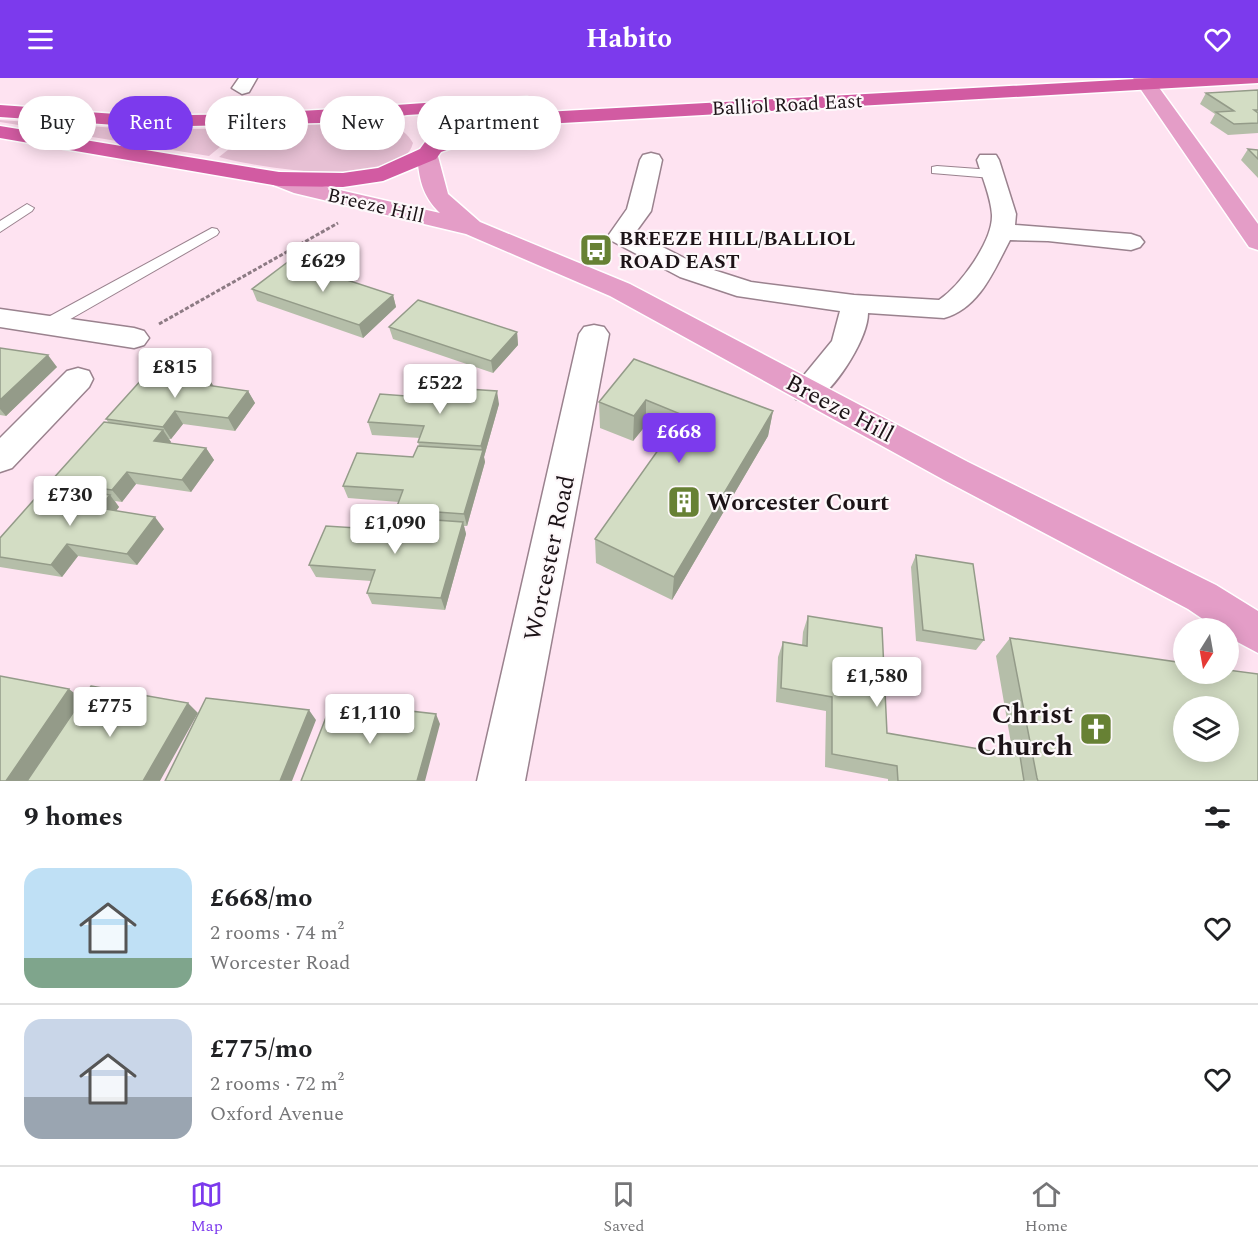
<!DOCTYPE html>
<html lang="en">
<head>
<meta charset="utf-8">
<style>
  body { margin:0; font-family:Spectral,serif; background:#f2f2f2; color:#202124; height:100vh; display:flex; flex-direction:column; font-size:22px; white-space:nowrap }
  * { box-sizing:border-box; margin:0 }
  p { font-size:20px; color:#757577 }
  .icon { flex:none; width:33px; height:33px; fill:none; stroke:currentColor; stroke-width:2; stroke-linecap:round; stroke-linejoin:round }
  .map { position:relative; height:703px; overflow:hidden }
  .drawer { display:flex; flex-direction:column; background:#fff; flex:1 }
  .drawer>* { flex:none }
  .guide { position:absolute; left:18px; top:18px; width:600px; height:54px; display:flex; gap:12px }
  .needle { width:39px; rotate:191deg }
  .fabs { position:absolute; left:1173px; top:540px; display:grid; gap:12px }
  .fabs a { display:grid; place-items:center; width:66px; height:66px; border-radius:50%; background:#fff; box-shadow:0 3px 15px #0003; font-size:30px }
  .price { position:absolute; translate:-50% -51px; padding:0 14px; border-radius:6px; background:#fff; color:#222; font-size:20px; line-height:39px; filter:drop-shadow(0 2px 3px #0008) }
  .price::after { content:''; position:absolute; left:50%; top:36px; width:18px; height:14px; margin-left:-9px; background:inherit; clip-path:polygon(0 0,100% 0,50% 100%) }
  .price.on { background:#7c3aed; color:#fff }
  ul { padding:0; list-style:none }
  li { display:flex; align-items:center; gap:18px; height:150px; padding:0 24px }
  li+li { border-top:2px solid #e0e0e0 }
  li span { display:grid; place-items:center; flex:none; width:168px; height:120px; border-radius:18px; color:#555 }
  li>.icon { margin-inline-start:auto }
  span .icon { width:72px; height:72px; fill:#fffc; stroke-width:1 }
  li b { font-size:26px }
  h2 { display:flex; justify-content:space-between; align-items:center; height:72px; padding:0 24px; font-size:26px }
  .pill { padding:0 21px; border-radius:27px; background:#fff; box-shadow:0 3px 15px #0003; font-size:21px; line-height:54px }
  .pill.on { background:#7c3aed; color:#fff }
  header { display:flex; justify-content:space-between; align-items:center; height:78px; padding:0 24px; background:#7c3aed; color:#fff; font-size:27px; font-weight:700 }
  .tabs { display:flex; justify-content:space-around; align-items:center; height:84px; border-top:2px solid #e0e0e0; background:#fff; font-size:16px; color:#757577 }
  .tabs a { display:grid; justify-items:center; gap:3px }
  .tabs .on { color:#7c3aed }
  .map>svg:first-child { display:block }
</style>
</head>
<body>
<header><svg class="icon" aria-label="menu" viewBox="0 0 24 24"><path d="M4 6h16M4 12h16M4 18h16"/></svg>Habito<svg class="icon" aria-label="heart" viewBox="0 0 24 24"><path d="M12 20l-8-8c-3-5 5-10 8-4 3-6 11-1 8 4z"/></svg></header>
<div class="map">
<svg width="1258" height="703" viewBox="0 0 1258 703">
  <rect width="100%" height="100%" fill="#fee3f1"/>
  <path fill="#e7c0d4" d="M0,42L146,52L243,50L209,78L0,44Z
    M361,44C380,45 403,46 413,65C401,114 254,89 219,79L244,59L263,48Z"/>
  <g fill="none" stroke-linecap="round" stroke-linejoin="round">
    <g stroke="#9a828e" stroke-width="2">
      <path id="lane" d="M937,88L992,92L999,96L992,100L932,95V89Z
        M27,126L34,130L32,133L0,154V143Z
        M212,150L217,151L219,154L217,157L53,251H41L39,247L41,243Z"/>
    </g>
    <g stroke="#9a828e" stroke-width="3">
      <path id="street" d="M239,0H257L249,14L242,16L232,10Z
        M651,75L659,77L662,82L651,133L635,155L698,187L751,204L854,217L939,222C960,208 993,163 992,137C991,119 982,99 977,82L980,77H996L999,82L1016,136L1015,147L1131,156L1140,159L1144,164L1140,169L1131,172L1048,163L1010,162C994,192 980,230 944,240L868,235C868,260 838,306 819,320C811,325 804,323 796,321L791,313L832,263L840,233L737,218L680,199L612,163L608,158L627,131L640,82L643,77Z
        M0,231L134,250L144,253L149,260L144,267L134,270L0,249Z
        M594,247L604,249L609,256L525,703H477L579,256L584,249Z
        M78,290L89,293L93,301L89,309L12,390L0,394V360L67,293Z"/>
    </g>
    <g stroke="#fff" stroke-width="3">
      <path id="primary" d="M1133,0H1152L1258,146V172L1249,169Z
        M428,69L436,71L448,116L480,144L630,206L968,384L1216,507L1258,533V575L1228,559V550H1216L1188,531L944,402L610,218L466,156L294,115L271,106L268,101L271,96L279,94L309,105L440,135C422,118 419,100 417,76L420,71Z"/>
    </g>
    <g stroke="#fff" stroke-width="3">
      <path id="highway" d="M1153,0H1258V5L527,47L507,50L441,74L436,81L383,103L343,109L279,108L0,60V48L279,94L343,95L378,90L420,71L425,64L496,41L527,35Z
        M527,19L534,21L537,25L534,29L407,37L363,44L145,49L0,39V27C48,30 97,36 145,37C273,39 400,25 527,19Z"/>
    </g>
    <path stroke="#8d7b84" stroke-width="3" stroke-dasharray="4 2" stroke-linecap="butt" d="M159,246L338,145"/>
    <use href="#lane" fill="#fff" fill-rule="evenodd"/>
    <use href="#street" fill="#fff" fill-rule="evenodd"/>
    <use href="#primary" fill="#e49dc7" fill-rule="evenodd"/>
    <use href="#highway" fill="#d25ba2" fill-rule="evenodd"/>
  </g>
  <path fill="#b5bea9" d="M1258,12V55L1228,57L1210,45L1215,36L1200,26L1206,15Z
    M1248,71L1258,72V100L1241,82Z
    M252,211L393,217L396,229L363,260L257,223Z
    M389,249L517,254L518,267L493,295L393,261Z
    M0,270L57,289L6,338L0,337Z
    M634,281L773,333L768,358L672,522L596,485L595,461L669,357L646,347L633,363L600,350L599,324Z
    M207,297L213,308L248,313L255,325L235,353L183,346L171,361H169L171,364L170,365L206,370L214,382L191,414L136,406L122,424L115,423L119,429L116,433L164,451L137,487L78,478L62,499L0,489V460L57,409L51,403L108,344L106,341Z
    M499,326L484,379L485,384L467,448H464L466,456L445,532L372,526L367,515L371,503L316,499L309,487L388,452L399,439L396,431L399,424L348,420L343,408L413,379L419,368L418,364L420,360L372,357L368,344Z
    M916,477L984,562L976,572L916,563L911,489Z
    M808,538L887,655L1013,677L996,578L1010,560L1258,703H888V701L825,689L826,633L776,624L778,579L783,564L802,567L803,554Z"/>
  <path fill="#949b89" d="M393,217L396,229L363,260L359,247Z
    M517,254L518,267L493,295L491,283Z
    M48,277L57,289L6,338L0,331V322Z
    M207,297L214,309L199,306Z
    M248,313L255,325L235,353L228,340Z
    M497,313L499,326L484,379L485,384L467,448L464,436L482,373L481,368Z
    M646,322V347L633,363L634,338Z
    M175,333L183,346L171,361L163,349Z
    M773,333L768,358L672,522L674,499Z
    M163,352L171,364L162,375L154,363Z
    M206,370L214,382L191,414L182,402Z
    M127,394L136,406L122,424L112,412Z
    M110,417L119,429L109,442L99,430Z
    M155,439L164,451L137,487L127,476Z
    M463,444L466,456L445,532L441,520Z
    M67,466L78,478L62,499L51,487Z
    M69,611L82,621L27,703H6Z
    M188,625L198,635L160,703H143Z
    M309,632L316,642L292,703H280Z
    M436,636L440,646L425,703H417Z"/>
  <path fill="#d3ddc4" stroke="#949b89" stroke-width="1.5" fill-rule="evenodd" d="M1258,12V32H1254L1258,35V45L1234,46L1216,34L1234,33L1206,15Z
    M1248,71L1258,72V81Z
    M289,183L393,217L359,247L252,211Z
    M418,222L517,254L491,283L389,249Z
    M0,270L48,277L0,322Z
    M634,281L773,333L674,499L595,461L683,337L646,322L634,338L599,324Z
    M152,290L207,297L199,306L248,313L228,340L175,333L163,349L106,341Z
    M437,309L497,313L481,368L418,364L424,348L368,344L380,316L433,320Z
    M104,344L163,352L154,363L206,370L182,402L127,394L112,412L51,403Z
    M418,368L483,372L464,436L396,431L403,412L343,408L357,375L413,379Z
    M47,407L110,417L99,430L155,439L127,476L67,466L51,487L0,479V460Z
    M393,439L463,444L441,520L367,515L375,492L309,487L326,448L388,452Z
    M916,477L973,486L984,562L923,552Z
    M808,538L882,550L887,655L1020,678L1024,703H898L897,688L832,676V619L781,610L783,564L807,568Z
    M1010,560L1184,585V596H1228V592L1258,596V703H1038L1037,700ZM1184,628H1228V674H1184Z
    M0,598L69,611L6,703H0Z
    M91,608L188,625L143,703H27Z
    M206,620L309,632L280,703H165Z
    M332,624L436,636L417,703H301Z"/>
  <defs>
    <g id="bus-square" transform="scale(1.725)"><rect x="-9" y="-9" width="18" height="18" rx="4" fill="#678134" stroke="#fdf8fa"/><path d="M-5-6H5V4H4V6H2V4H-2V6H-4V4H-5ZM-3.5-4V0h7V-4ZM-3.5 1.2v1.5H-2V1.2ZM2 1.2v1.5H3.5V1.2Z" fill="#fff"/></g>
    <g id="building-square" transform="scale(1.725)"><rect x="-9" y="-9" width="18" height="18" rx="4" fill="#678134" stroke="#fdf8fa"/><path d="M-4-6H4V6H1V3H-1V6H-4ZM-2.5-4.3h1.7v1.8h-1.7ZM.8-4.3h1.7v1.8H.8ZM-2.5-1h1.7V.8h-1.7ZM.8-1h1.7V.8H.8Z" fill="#fff"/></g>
    <g id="church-square" transform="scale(1.725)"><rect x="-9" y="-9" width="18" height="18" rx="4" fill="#678134" stroke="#fdf8fa"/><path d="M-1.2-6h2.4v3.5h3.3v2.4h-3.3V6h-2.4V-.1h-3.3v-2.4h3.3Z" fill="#fff"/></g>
  </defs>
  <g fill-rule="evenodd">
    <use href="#bus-square" x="596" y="172"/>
    <use href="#building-square" x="684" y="424"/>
    <use href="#church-square" x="1096" y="651"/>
  </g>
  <g text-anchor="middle" stroke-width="4.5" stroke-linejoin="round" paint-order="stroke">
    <g font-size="20" fill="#1c1317" stroke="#fdf8fa">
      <text transform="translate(787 26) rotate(-3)" y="7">Balliol Road East</text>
      <text transform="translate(376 127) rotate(13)" y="7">Breeze Hill</text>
    </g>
    <g font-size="20" font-weight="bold" fill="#1c1317" stroke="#fdf8fa" text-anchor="start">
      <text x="619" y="167">BREEZE HILL/BALLIOL<tspan x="619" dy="23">ROAD EAST</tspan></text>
    </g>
    <g font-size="24" fill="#1c1317" stroke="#fdf8fa">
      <text transform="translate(840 330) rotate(28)" y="8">Breeze Hill</text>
      <text transform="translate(549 480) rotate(-78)" y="8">Worcester Road</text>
    </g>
    <g font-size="24" font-weight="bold" fill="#1c1317" stroke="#fdf8fa" text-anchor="start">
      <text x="707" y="432">Worcester Court</text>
    </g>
    <g font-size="28" font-weight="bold" fill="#1c1317" stroke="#fdf8fa" text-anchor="end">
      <text x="1073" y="645">Christ<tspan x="1073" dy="32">Church</tspan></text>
    </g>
  </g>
</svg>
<div class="fabs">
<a><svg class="needle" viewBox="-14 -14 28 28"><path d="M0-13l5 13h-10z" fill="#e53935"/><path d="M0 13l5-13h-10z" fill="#757577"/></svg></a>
<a><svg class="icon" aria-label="layers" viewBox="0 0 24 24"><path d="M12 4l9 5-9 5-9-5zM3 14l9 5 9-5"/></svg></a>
</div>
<b class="price" style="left:323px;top:215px">£629</b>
<b class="price" style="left:175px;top:321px">£815</b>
<b class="price" style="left:440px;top:337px">£522</b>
<b class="price on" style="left:679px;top:386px">£668</b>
<b class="price" style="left:70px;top:449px">£730</b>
<b class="price" style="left:395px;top:477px">£1,090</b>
<b class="price" style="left:877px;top:630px">£1,580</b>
<b class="price" style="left:110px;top:660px">£775</b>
<b class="price" style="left:370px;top:667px">£1,110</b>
<div class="guide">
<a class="pill">Buy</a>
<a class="pill on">Rent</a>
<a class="pill">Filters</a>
<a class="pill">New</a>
<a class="pill">Apartment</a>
</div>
</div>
<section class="drawer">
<h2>9 homes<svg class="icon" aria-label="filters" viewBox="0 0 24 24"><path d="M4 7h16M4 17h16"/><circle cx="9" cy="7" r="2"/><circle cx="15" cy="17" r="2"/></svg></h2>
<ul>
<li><span style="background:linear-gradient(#bfe0f5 75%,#7fa58c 0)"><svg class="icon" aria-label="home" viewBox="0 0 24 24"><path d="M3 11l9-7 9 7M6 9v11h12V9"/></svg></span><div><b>£668/mo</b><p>2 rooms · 74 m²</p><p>Worcester Road</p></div><svg class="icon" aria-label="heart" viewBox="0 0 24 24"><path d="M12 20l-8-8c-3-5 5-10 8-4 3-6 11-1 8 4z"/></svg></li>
<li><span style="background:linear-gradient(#c9d6e8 65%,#9aa5b1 0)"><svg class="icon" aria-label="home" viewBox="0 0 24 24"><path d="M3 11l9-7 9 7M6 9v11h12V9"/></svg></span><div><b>£775/mo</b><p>2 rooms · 72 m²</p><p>Oxford Avenue</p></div><svg class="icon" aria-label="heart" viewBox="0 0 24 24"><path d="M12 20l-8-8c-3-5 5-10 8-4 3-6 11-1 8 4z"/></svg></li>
</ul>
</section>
<nav class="tabs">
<a class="on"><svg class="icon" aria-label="map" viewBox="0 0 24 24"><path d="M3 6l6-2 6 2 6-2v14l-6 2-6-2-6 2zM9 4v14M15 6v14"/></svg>Map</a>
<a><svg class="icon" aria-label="saved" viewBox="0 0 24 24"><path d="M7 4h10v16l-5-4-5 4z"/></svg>Saved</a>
<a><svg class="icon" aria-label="home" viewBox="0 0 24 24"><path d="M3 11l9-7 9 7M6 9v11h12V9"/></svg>Home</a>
</nav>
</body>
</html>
